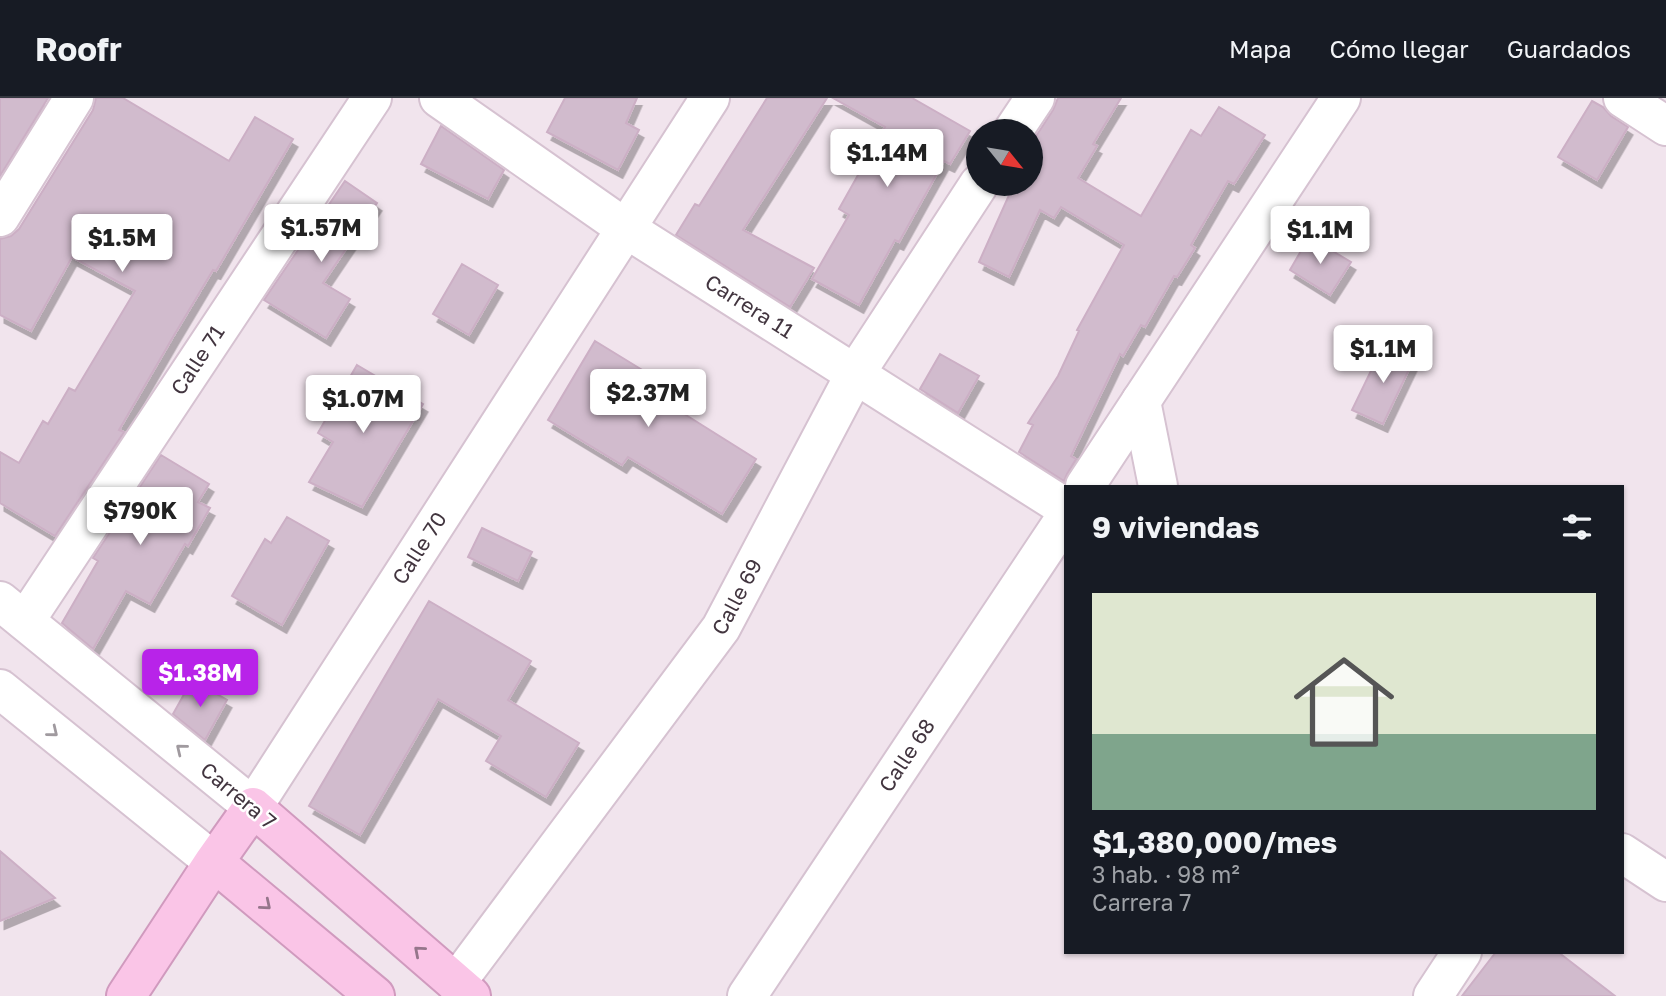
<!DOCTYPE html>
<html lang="es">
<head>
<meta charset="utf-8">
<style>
  body { margin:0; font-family:"Golos Text",sans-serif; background:#20242c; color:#f1f3f6; height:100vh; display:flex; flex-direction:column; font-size:26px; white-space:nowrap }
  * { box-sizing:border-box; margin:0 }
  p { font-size:23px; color:#9ea1a6 }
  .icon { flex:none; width:38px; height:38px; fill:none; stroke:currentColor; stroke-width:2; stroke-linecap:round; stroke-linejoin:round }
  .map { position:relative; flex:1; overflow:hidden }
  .sheet { position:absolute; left:1064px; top:387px; width:560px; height:469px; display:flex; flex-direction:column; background:#171b24; border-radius:0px; box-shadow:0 2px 5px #0004 }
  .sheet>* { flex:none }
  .needle { width:46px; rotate:120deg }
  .controls { position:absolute; left:966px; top:21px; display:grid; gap:14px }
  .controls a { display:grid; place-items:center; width:77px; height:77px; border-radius:50%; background:#171b24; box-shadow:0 2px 5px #0004; font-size:35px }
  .price { position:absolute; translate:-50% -60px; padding:0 16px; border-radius:7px; background:#fff; color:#222; font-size:23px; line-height:46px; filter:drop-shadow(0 2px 4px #0008) }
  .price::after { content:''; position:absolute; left:50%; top:42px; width:21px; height:16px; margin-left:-10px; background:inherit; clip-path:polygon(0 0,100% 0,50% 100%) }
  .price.active { background:#b823e9; color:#fff }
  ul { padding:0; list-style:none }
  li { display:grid; align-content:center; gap:14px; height:371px; padding:0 28px }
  li span { display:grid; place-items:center; height:217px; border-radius:0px; color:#555 }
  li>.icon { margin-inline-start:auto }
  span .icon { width:126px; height:126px; fill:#fffc; stroke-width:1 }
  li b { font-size:30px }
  h2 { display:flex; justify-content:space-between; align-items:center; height:84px; padding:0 28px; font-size:30px }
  header { display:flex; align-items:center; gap:42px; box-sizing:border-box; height:98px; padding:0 35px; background:#171b24; border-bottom:2px solid #363941 }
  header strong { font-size:33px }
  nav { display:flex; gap:38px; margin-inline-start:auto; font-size:24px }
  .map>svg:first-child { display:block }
</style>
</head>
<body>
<header>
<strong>Roofr</strong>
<nav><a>Mapa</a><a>Cómo llegar</a><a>Guardados</a></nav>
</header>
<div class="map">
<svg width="1666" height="898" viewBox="0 0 1666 898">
  <defs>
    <filter id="shadow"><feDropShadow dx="4.5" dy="8" stdDeviation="0" flood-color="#0004"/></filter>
  </defs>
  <rect width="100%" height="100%" fill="#f1e4ed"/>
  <path fill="#d1bbcd" stroke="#ccafc5" stroke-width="2" filter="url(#shadow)" d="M0,0H48L0,78Z
    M96,0H123L229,63L255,19L293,41L216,173L213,172L173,239L119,332L124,334L55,438L0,405V354L19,365L43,323L48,326L69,290L75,293L135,193L72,159L31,233L0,217V141L11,138L19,131L93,12Z
    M565,0H637L626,25L639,32L618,72L547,34Z
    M767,0H827L743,132L814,170L790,209L676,137L695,106L699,108Z
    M833,0H912L970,33L950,66L944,63L899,144L895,142L859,207L812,181L849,117L839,111L885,29Z
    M1058,0H1121L1093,46L1097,48L1078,80L1141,118L1191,32L1201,38L1219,9L1265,37L1234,86L1228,83L1191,147L1195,150L1177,179L1174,178L1145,229L1141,227L1123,258L1120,256L1071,358L1076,361L1067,376L1064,383L1019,354L1033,327L1028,325L1058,278L1079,233L1077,232L1124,147L1061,109L1054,120L1040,112L1009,179L979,164L1014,86H1031V46L1053,12Z
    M1592,3L1603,9L1611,18L1628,29L1597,82L1558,59Z
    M441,28L504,72L488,101L421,66Z
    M345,83L377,105L323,185L350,201L326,240L264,202Z
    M1309,139L1351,164L1330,197L1290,172Z
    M462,166L498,187L469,237L433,216Z
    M595,243L670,289L662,302L756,361L722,416L628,359L622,367L548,322Z
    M1383,248L1413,263L1383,326L1352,312Z
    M940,256L979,278L958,315L920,291Z
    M357,267L423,306L362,409L309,384L333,344L318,335Z
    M161,357L209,386L198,404L210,410L188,448L185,446L150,506L126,493L93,551L62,525L98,463L93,460Z
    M287,419L329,443L282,527L232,498L265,441L271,445Z
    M482,430L532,454L518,483L468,459Z
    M429,503L531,563L508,602L579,645L546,699L486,663L501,638L438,601L360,737L309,708Z
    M192,582L227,602L205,642L173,616Z
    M0,753L55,800L0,823Z
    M1496,854H1558L1615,898H1462Z"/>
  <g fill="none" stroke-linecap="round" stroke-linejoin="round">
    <g stroke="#d6c2d1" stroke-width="42">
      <g id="street">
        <path id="s1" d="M439,0L625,130L1066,410"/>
        <path d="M1623,0L1666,28"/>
        <path d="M1013,33L1035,0"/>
        <path d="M0,119L74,0"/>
        <path d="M1141,303L1158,388"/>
        <path d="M1085,388L1341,0"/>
        <path id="s2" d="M0,503L253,709L710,0"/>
        <path id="s3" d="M25,523L372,0"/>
        <path d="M0,591L214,764"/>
        <path d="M1622,755L1666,784"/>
        <path id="s4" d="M456,885L721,530L855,276L979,86"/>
        <path id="s5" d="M747,898L1066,419"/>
        <path d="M1433,898L1462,854"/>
      </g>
    </g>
    <g stroke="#d09abe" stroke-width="42">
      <path id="secondary" d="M214,764L375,898
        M126,898L214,764L253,709L471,898"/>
    </g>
    <use href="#street" stroke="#fff" stroke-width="38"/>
    <use href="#secondary" stroke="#fac5e7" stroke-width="38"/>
  </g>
  <defs><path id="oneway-chevron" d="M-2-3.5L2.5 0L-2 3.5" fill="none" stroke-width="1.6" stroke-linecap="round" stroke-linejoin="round" transform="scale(1.75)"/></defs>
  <g stroke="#a09a9f">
    <use href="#oneway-chevron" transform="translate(53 634) rotate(39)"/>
    <use href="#oneway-chevron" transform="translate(181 651) rotate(-141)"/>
  </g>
  <g stroke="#95768b">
    <use href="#oneway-chevron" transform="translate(266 807) rotate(40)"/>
    <use href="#oneway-chevron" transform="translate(419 853) rotate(-139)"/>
  </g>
  <g text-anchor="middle" stroke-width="5" stroke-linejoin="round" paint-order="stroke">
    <g font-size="21" fill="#42353f" stroke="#fff">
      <text dy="7" stroke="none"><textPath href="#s1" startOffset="374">Carrera 11</textPath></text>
      <text dy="7" stroke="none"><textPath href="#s3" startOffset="313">Calle 71</textPath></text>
      <text dy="7" stroke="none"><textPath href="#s2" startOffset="634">Calle 70</textPath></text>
      <text dy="7" stroke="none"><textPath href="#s4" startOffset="478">Calle 69</textPath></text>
      <text dy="7" stroke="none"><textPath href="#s5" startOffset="289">Calle 68</textPath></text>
      <text transform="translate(238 698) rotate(40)" y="7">Carrera 7</text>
    </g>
  </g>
</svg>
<div class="controls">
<a><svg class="needle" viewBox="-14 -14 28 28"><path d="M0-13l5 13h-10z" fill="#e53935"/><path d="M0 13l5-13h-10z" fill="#9ea1a6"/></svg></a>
</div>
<b class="price" style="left:887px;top:91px">$1.14M</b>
<b class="price" style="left:321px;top:166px">$1.57M</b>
<b class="price" style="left:1320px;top:168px">$1.1M</b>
<b class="price" style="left:122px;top:176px">$1.5M</b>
<b class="price" style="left:1383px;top:287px">$1.1M</b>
<b class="price" style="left:648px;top:331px">$2.37M</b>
<b class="price" style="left:363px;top:337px">$1.07M</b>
<b class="price" style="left:140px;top:449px">$790K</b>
<b class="price active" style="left:200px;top:611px">$1.38M</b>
<section class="sheet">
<h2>9 viviendas<svg class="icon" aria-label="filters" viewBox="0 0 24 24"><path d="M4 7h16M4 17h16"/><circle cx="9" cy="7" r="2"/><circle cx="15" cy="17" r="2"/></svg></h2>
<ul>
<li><span style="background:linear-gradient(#dfe7d0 65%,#7fa58c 0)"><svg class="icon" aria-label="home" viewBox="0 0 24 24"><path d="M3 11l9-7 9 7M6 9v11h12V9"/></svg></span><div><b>$1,380,000/mes</b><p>3 hab. · 98 m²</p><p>Carrera 7</p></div></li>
</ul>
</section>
</div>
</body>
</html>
